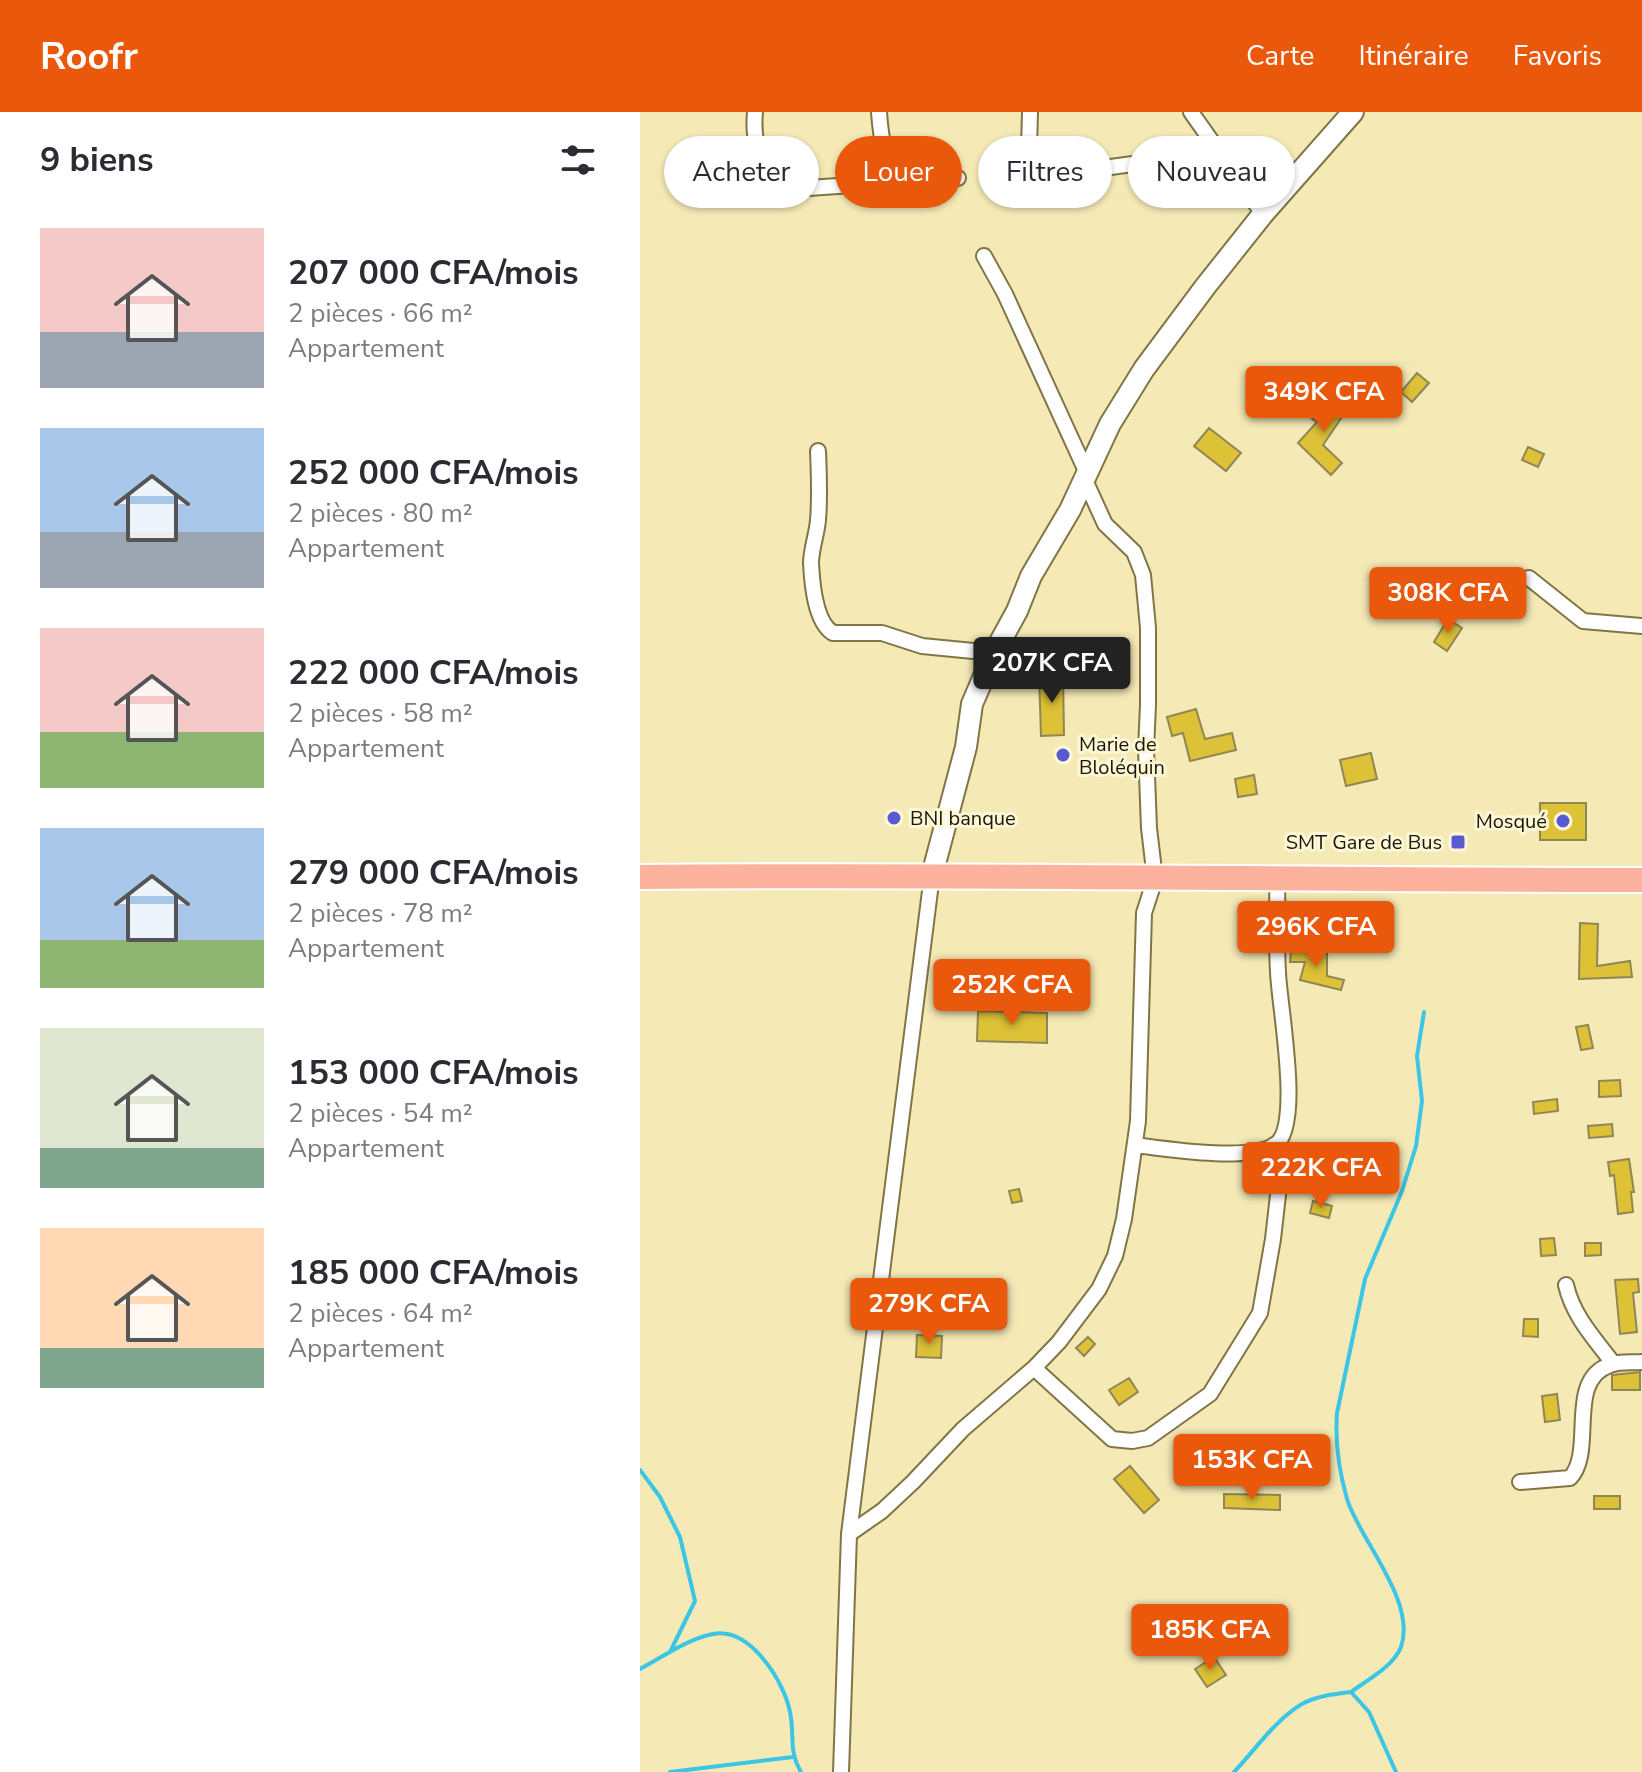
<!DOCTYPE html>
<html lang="fr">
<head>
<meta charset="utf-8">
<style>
  body { margin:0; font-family:"Nunito Sans",sans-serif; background:#f2f2f3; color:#2b2b33; height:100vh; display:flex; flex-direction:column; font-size:30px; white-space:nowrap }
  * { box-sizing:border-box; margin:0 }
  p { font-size:26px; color:#7c7c81 }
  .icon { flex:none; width:44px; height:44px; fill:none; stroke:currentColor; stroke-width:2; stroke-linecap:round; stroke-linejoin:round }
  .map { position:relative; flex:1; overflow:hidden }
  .sheet { display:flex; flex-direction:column; background:#fff; width:640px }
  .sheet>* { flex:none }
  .guide { position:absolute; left:24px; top:24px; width:760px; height:72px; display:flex; gap:16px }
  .price { position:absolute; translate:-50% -68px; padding:0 18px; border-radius:8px; background:#ea580c; color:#fff; font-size:26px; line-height:52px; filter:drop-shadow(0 2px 4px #0008) }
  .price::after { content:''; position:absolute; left:50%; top:48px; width:24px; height:18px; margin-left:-12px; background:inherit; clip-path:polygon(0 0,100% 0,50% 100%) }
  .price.active { background:#222; color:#fff }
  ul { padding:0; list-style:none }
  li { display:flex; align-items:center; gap:24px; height:200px; padding:0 40px }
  li span { display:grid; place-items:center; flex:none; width:224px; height:160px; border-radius:0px; color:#555 }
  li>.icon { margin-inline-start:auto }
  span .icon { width:96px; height:96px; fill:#fffc; stroke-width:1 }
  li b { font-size:34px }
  h2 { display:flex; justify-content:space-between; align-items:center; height:96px; padding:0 40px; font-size:34px }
  .pill { padding:0 28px; border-radius:36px; background:#fff; box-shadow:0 2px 6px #0004; font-size:28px; line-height:72px }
  .pill.active { background:#ea580c; color:#fff }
  header { display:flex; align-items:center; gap:48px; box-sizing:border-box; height:112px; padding:0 40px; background:#ea580c; color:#fff }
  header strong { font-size:38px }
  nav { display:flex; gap:44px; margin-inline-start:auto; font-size:28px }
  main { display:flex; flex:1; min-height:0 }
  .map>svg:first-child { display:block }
</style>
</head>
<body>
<header>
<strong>Roofr</strong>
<nav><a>Carte</a><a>Itinéraire</a><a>Favoris</a></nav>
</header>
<main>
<section class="sheet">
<h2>9 biens<svg class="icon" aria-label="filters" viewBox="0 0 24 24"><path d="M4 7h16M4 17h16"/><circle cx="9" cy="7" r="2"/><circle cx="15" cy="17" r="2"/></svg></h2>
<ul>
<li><span style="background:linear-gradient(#f6c9c9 65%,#9aa5b1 0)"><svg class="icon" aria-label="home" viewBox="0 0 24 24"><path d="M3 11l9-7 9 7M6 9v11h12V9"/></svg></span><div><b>207 000 CFA/mois</b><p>2 pièces · 66 m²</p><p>Appartement</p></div></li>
<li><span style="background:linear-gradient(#a9c7e8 65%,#9aa5b1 0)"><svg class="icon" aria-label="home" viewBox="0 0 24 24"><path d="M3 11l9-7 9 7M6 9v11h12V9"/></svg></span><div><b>252 000 CFA/mois</b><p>2 pièces · 80 m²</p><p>Appartement</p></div></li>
<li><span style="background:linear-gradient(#f6c9c9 65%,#8fb573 0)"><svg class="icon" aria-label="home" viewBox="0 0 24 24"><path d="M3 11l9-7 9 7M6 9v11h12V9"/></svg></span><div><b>222 000 CFA/mois</b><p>2 pièces · 58 m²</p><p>Appartement</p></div></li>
<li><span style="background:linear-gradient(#a9c7e8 70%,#8fb573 0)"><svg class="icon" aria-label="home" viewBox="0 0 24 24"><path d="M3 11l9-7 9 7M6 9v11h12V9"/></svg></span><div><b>279 000 CFA/mois</b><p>2 pièces · 78 m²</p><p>Appartement</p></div></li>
<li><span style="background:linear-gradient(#dfe7d0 75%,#7fa58c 0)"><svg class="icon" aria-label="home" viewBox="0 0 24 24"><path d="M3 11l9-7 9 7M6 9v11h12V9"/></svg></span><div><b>153 000 CFA/mois</b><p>2 pièces · 54 m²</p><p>Appartement</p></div></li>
<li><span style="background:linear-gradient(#ffd9b3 75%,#7fa58c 0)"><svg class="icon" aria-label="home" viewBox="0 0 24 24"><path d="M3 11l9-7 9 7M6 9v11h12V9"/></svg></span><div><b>185 000 CFA/mois</b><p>2 pièces · 64 m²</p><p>Appartement</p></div></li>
</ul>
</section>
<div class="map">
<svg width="1002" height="1660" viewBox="0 0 1002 1660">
  <rect width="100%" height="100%" fill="#f5eab6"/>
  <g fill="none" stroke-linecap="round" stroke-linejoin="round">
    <path stroke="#3cc5e5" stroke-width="4" d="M0,1358L20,1385L40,1425L55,1489L31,1538
      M0,1557C23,1545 47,1527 73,1522C110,1515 144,1569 150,1600C155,1623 148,1638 161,1660
      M711,1580C727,1568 753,1555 761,1535C777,1489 719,1427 707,1387C699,1359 695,1329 697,1301L725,1167L762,1079L776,1034L782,989L777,944L784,900
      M30,1660L153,1645
      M594,1660C615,1638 636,1607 662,1592C676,1584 695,1582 711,1580L729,1600L756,1660"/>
  </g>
  <path fill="#ddc136" stroke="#918656" stroke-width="2" d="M777,261L789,271L772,290L761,280Z
    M689,283L708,296L683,333L702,351L691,363L658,331L677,310L672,307Z
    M569,316L601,341L586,359L554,334Z
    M888,335L904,342L898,355L882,348Z
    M808,507L822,516L807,539L794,530Z
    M399,562H423L424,623L401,624Z
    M556,597L565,627L592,621L596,638L550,649L543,621L532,624L527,605Z
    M731,641L737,667L706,674L700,648Z
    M614,663L617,682L598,685L595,667Z
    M900,691H946V728H900Z
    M940,811L958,812L957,854L990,849L992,865L939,867Z
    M651,839H687V864L704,868L701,878L660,868L665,850H650Z
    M338,899L407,901V931L337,929Z
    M948,913L953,936L941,938L936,915Z
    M980,968L981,984L959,985V969Z
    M917,987L918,999L894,1002L893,990Z
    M972,1012L973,1024L949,1026L948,1014Z
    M989,1047L994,1080H991L993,1100L978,1102L974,1063L970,1064L968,1050Z
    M379,1077L382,1089L372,1091L369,1079Z
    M673,1089L692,1094L689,1106L670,1101Z
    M914,1126L916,1143L901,1144L900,1127Z
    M945,1131H961V1143L945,1144Z
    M998,1167L999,1180L993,1181L997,1220L980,1222L975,1168Z
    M884,1207H898V1225L883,1224Z
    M277,1223L302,1224L301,1246L276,1245Z
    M448,1225L455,1232L444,1244L436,1236Z
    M1000,1260V1278H972V1263Z
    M489,1266L498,1280L479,1293L469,1278Z
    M917,1282L920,1308L905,1310L902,1284Z
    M490,1354L519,1388L504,1401L474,1367Z
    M584,1382L640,1383V1398L584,1396Z
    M954,1384H980V1397H954Z
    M574,1545L586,1563L567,1575L555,1557Z"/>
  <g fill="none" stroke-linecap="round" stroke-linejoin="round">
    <g stroke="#807545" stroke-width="18">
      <path id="minor" d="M115,0C111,45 127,61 168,76L318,66
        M239,0C241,29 244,47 262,70
        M390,0L389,36L394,58L406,61L449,58L580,40
        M551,0L623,102
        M344,144L365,182L446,359
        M178,339C179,362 180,385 178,408C177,422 171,437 171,451C172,471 175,510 193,521H242L282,534L354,541
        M889,466L943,509L1002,514
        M495,1033C527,1037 608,1050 635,1033C663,1015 639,893 638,860C636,830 638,799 637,768
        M926,1173C933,1204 954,1226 973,1251
        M394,1256L472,1327L492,1329L508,1326L570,1282L620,1201L633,1127L638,1083L634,1033
        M880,1370L930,1366C956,1339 925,1268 970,1253C980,1249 992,1251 1002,1250
        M209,1422L242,1399L273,1370L323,1317L394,1256L419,1230L459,1177L475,1144L484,1107L498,1009L504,801L515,767L509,716L506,637L508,593V516L503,463L494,440L465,412L444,366
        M201,1660L209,1422L292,763"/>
    </g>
    <g stroke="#807545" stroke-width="24">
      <path id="secondary" d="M292,763L326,635L332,592L354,541L377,499L391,464L430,398L470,312L504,257L565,175L623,102L713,0"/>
    </g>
    <g stroke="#fff" stroke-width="28">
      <path id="trunk" d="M0,765C334,762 668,768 1002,768"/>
    </g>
    <use href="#minor" stroke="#fff" stroke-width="14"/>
    <use href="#secondary" stroke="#fff" stroke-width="20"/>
    <use href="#trunk" stroke="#fcb29c" stroke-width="24"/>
  </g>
  <g fill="#575ad1" stroke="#fdf7d8" stroke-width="3">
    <circle cx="423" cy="643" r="8"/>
    <circle cx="254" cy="706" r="8"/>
    <circle cx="923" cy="709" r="8"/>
    <rect x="810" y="722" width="16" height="16" rx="4"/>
  </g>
  <g text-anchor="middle" stroke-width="6" stroke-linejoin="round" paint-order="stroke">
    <g font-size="20" fill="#1b1704" stroke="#fdf7d8" text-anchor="start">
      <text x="439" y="639">Marie de<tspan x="439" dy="23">Bloléquin</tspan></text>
      <text x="270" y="713">BNI banque</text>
      <text x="907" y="716" text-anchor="end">Mosqué</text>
      <text x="802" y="737" text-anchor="end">SMT Gare de Bus</text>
    </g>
  </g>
</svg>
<b class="price" style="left:684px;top:322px">349K CFA</b>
<b class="price" style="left:808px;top:523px">308K CFA</b>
<b class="price active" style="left:412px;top:593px">207K CFA</b>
<b class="price" style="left:676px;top:857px">296K CFA</b>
<b class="price" style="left:372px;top:915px">252K CFA</b>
<b class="price" style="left:681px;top:1098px">222K CFA</b>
<b class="price" style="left:289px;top:1234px">279K CFA</b>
<b class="price" style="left:612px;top:1390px">153K CFA</b>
<b class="price" style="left:570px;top:1560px">185K CFA</b>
<div class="guide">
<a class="pill">Acheter</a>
<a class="pill active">Louer</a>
<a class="pill">Filtres</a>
<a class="pill">Nouveau</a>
</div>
</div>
</main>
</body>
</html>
